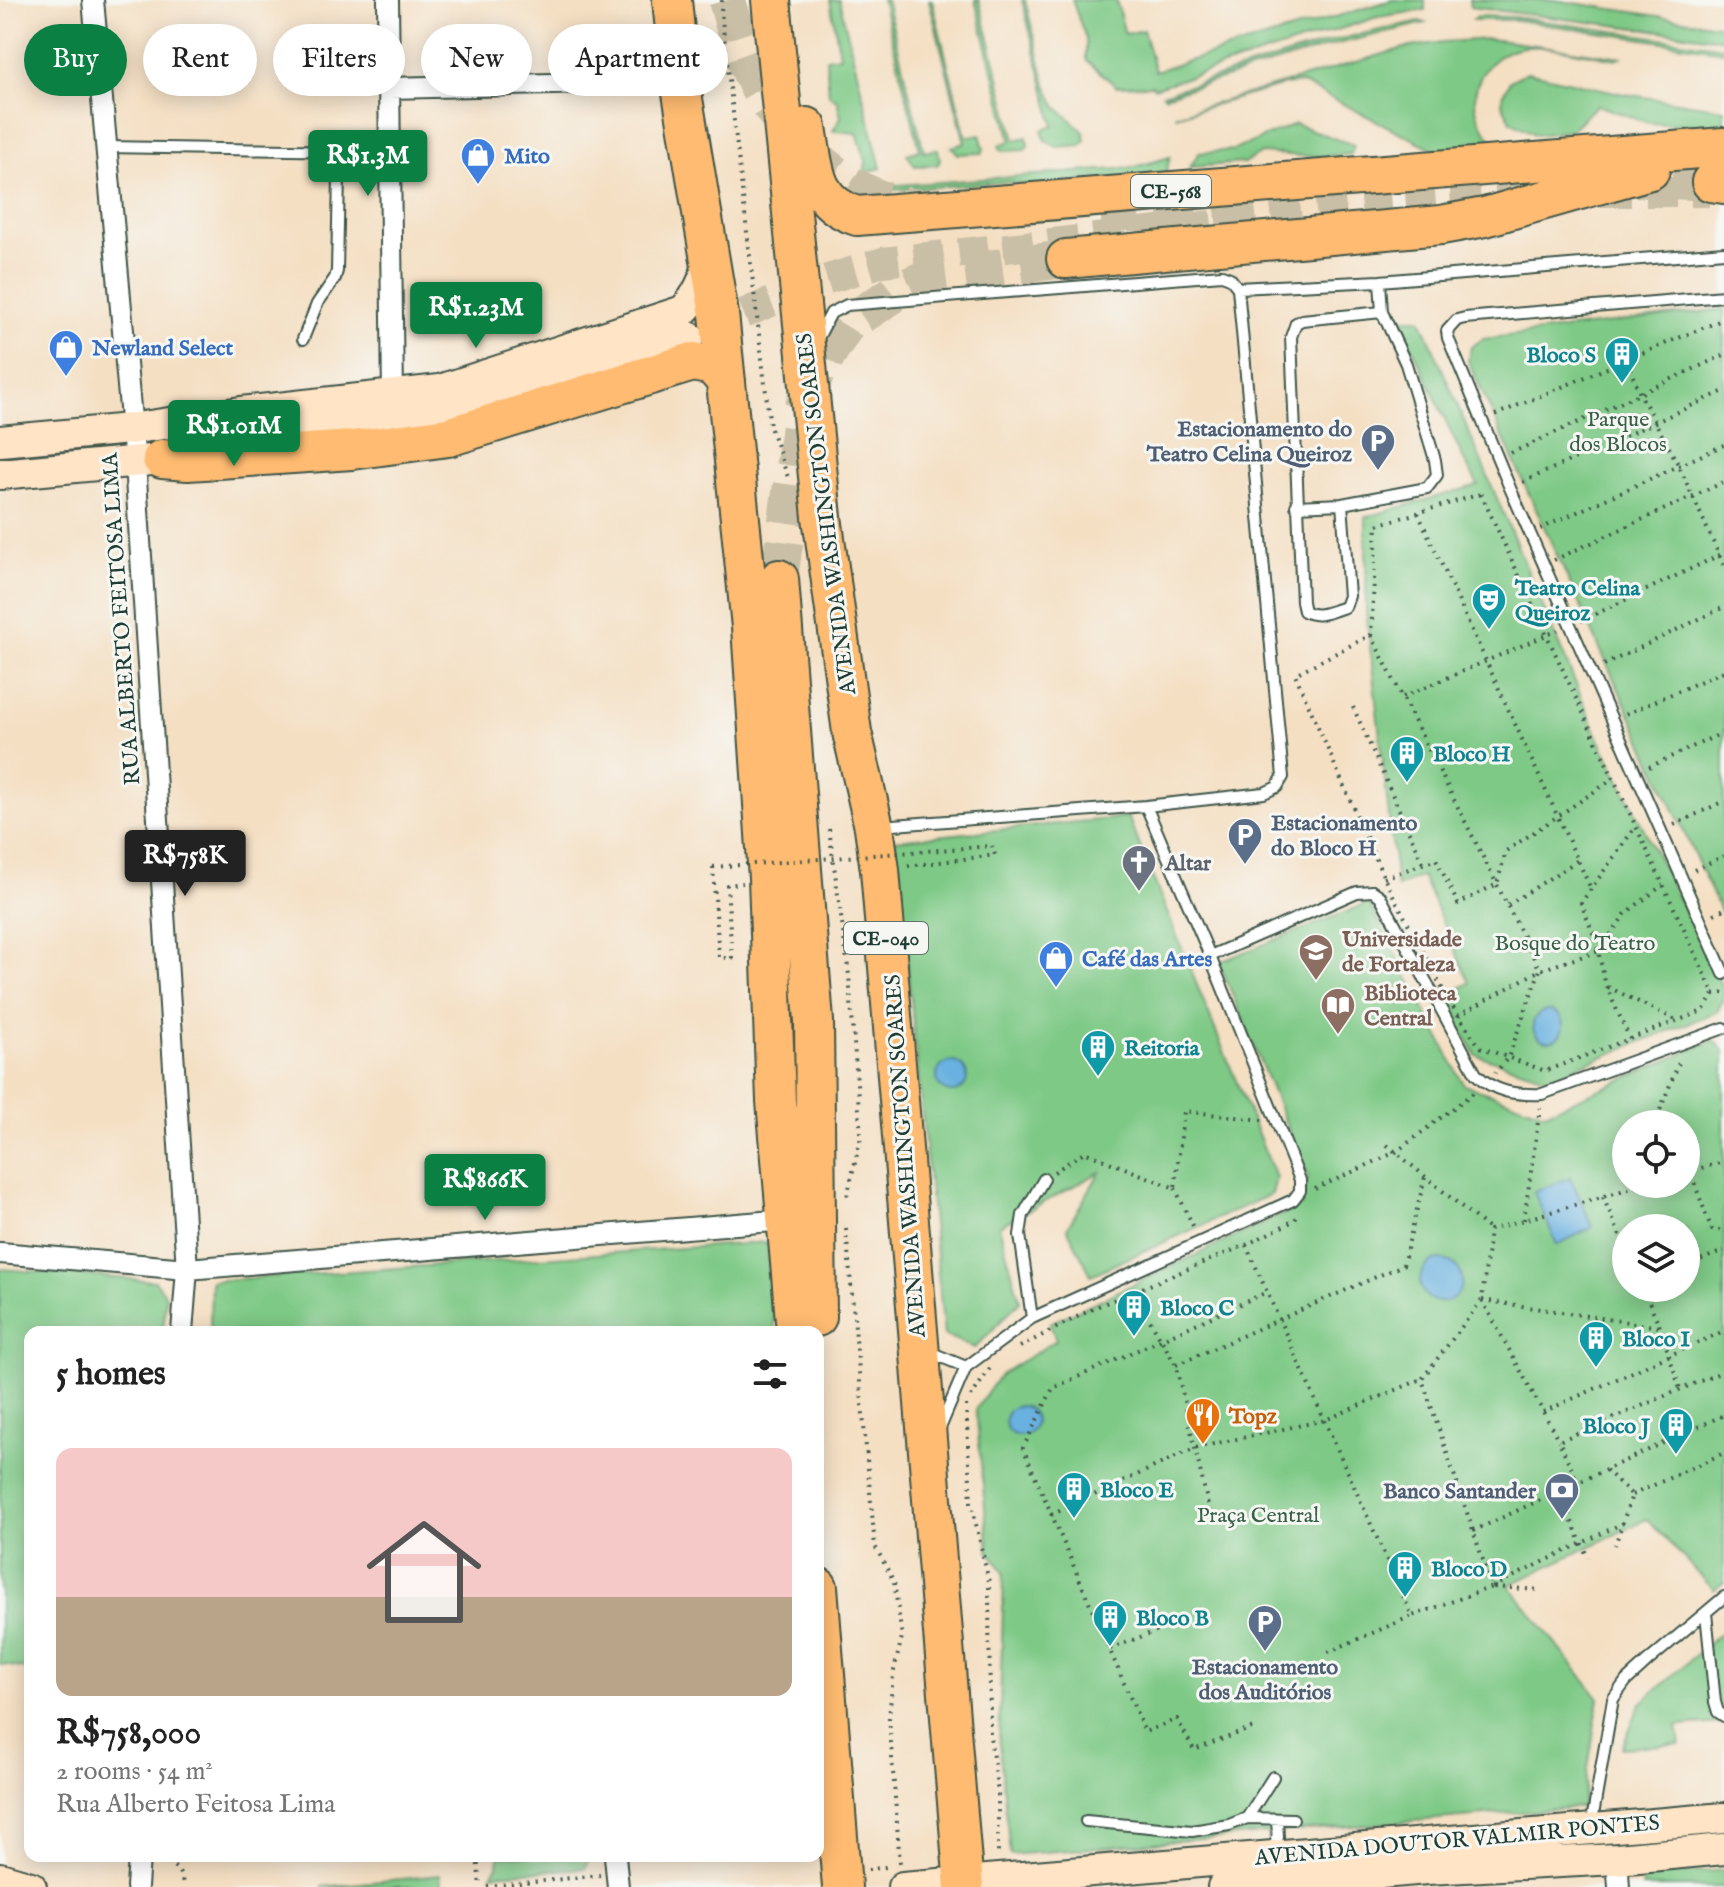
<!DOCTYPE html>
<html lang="en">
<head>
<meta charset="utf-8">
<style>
  body { margin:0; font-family:"IM FELL English",serif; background:#f2f2f2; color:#222; height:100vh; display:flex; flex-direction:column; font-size:30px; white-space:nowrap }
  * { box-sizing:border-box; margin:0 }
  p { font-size:26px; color:#767676 }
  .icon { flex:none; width:44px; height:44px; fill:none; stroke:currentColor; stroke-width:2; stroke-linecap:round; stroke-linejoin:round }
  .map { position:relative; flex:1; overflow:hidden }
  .side { position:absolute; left:24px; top:1326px; width:800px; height:536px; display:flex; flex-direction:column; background:#fff; border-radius:16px; box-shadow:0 4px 20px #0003 }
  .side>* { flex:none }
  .hud { position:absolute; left:24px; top:24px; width:800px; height:72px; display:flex; gap:16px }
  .tools { position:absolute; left:1612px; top:1110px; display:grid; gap:16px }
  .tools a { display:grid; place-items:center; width:88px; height:88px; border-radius:50%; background:#fff; box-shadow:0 4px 20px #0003; font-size:40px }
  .price { position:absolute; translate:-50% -68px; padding:0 18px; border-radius:8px; background:#0b8043; color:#fff; font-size:26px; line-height:52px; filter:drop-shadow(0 2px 4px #0008) }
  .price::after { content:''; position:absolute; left:50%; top:48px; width:24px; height:18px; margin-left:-12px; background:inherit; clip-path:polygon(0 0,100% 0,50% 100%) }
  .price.current { background:#222; color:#fff }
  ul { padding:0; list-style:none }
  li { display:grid; align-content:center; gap:16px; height:424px; padding:0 32px }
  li+li { border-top:2px solid #e0e0e0 }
  li span { display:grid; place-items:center; height:248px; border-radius:16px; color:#555 }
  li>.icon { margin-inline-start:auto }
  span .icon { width:144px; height:144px; fill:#fffc; stroke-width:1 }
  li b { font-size:34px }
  h2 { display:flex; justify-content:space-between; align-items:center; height:96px; padding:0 32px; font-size:34px }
  .tag { padding:0 28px; border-radius:36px; background:#fff; box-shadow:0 4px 20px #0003; font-size:28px; line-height:72px }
  .tag.current { background:#0b8043; color:#fff }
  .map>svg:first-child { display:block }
</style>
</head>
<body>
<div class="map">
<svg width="1724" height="1887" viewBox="0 0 1724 1887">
  <rect width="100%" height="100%" fill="#f6f6f2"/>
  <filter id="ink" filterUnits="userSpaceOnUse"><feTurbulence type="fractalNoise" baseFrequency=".0125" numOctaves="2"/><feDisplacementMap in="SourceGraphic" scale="16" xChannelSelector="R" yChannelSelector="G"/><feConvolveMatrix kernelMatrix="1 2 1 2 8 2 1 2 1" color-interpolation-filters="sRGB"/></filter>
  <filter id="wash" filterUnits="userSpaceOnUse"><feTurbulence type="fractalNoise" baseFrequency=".006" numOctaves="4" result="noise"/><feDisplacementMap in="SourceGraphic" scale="32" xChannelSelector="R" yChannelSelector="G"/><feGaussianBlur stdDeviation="1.8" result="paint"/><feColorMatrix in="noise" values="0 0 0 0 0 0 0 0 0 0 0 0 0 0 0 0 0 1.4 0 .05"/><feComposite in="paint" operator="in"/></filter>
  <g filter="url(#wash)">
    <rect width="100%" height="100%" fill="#f4dfc3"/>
    <path fill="#7ec986" stroke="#4e835d" stroke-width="2" fill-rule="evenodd" d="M830,0H839L881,168L870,171L871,187L1131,168L1170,157L1166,173L1031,185L1006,182L863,192L866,161L857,133L833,131L841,117L837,100L829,95L826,58L840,56Z
      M882,0H886L924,152L938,149L940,161L937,165L915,166L907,154L920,150Z
      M929,0H932L966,137L980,134L984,149L982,153L958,154L952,147L965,143Z
      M975,0H979L1015,140L1027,137L1028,146L1025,150L1004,151L1000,148L999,145L1011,141Z
      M1022,0H1025L1046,84L1056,106L1084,132L1085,140L1081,145L1057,147L1045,140L1042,130L1054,126Z
      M1072,0H1116L1125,34L1143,30L1155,71L1392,0H1425V10L1378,17L1154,88L1153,85L1116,86L1086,60V39Z
      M1469,0H1554L1724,26V39L1470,7Z
      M1477,16L1515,17L1724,47V51L1516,20H1473Z
      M1419,21L1425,23L1333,45L1165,96L1163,94L1332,41Z
      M1490,39L1623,57L1617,59C1590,55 1552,44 1525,47C1493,50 1468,81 1477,113C1481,127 1490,138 1500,149L1439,152L1301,83L1284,85L1176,116V115L1404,48L1443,42Z
      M1527,72L1624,94L1724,109V129H1720L1719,126L1649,123L1597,105L1570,131L1536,135L1511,121L1502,104L1503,94L1510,81Z
      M1295,124L1354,145L1351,154L1316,157L1262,153L1244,163L1190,167L1199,153L1234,150Z
      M1724,309V919L1468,361L1471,347L1483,339Z
      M1399,319H1421L1599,739L1724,990V998L1717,1012L1548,1078L1476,1055L1444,1001L1446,995L1470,983L1422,876L1397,887L1366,612V517L1478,485L1463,458Z
      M1128,817L1276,1178L1272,1194L1091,1275L1067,1228L1100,1172L999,1226L1020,1301L975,1348L944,1335L895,840Z
      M1369,903L1464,1085L1545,1113L1714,1040L1724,1051V1582L1714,1590L1647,1519L1509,1585L1599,1698L1582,1807L1010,1855L999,1743L1004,1572L989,1551L976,1409L1000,1375L1056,1340L1050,1323L1301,1206L1308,1177L1219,962ZM1626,1124H1686V1184H1626ZM1626,1228H1686V1288H1626Z
      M767,1242L775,1332H210L211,1281Z
      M0,1269L155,1281L166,1295L163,1332H30V1670L0,1664Z
      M1724,1630V1723L1677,1726L1680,1744L1622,1748L1640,1704Z
      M499,1856H590L585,1868L492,1874L498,1866Z
      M1724,1870V1887H1642L1641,1877Z
      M440,1875L441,1887H321Z"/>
    <path fill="#69b1e0" stroke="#44778a" stroke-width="2" d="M1533 1026a15 15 0 1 1 30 0a15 15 0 1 1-30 0Z
      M937 1077a15 15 0 1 1 30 0a15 15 0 1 1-30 0Z
      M1570,1177L1593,1227L1557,1245L1534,1192Z
      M1420 1281a21 21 0 1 1 42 0a21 21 0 1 1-42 0Z
      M1005 1421a15 15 0 1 1 30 0a15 15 0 1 1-30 0Z"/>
  </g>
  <g filter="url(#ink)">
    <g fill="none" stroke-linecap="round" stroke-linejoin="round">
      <path stroke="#c9bfa6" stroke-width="30" stroke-dasharray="30 15" stroke-linecap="butt" d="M1601,192H1709
        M702,331L821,281L883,262L1388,205L1521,195"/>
      <path stroke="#c9bfa6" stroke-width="38" stroke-dasharray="38 19" stroke-linecap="butt" d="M727,0C735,29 744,62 759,88C794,146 851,204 923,208
        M1615,177L1711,182
        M1101,213L1168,211L1259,203
        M779,579L802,412L816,372L846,325L900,290L932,276L1066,259"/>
      <g stroke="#3f5549" stroke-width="14">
        <path id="lane" d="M106,147L347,151L339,176L337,271L335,278L317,304L303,339
          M1238,288L1380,281L1724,252
          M1724,296L1465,318L1457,320L1447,331L1448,338L1510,488L1724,974
          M819,336L831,313L847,305L1222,275L1230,278L1238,288L1283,777L1277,787L1264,793L1146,806L880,826
          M1342,504L1349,596L1345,607C1331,611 1318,619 1304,611L1302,602L1291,337L1296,323L1302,320L1382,312L1380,281
          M1296,506L1342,504L1427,488L1437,475L1435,460L1406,364L1382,312
          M1210,956L1357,892L1373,891L1380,896L1476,1074C1495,1093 1516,1095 1542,1094L1724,1028
          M1032,1318L1020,1235L1023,1215L1044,1179
          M927,1351L966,1367
          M940,1428L966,1367L1032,1318L1293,1200L1300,1191V1180L1205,944L1146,806
          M1706,1613L1715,1702L1718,1712L1724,1716
          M1247,1818L1273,1777
          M1086,1821L1192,1831L1229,1825L1247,1818L1293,1819
          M1591,1827L1613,1699L1626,1681L1648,1661L1724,1597
          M1272,1851L1278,1837L1277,1819"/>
      </g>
      <g stroke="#3f5549" stroke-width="24">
        <path id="street" d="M93,0L135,463L187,1269L182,1332
          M388,0L393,396
          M389,88L680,81
          M0,1253L187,1269L786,1220
          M615,1856L618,1887
          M1617,1859L1619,1887
          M137,1887L139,1856"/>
      </g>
      <g stroke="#3f5549" stroke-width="34">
        <path id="secondary" d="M0,441L130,429L241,412L440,390L683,311C698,296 704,280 710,259
          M0,474L162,459C203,444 250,434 294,429C345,423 396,426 446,416L689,337
          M0,1878L31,1887
          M903,1887L1724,1818
          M1223,1887L1427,1869L1617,1859L1724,1849"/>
      </g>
      <g stroke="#3f5549" stroke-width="42">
        <path id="highway" d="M672,0L680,81L719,314L751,627L768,878L776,1101L796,1332
          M771,0L822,517L852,732L874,827L880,870L964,1887
          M807,127C814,167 812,202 857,216L1724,147
          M1711,182L1724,184
          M1066,259L1441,225L1485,217L1650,170
          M162,459L188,461L352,450L448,437L693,362L713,366L726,381
          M779,579L814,1021L817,1317
          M818,1587L842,1887"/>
      </g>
      <path stroke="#3f5549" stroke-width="4" stroke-dasharray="2 6" stroke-linecap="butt" d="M722,0L721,11L770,427L789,480
        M1627,361L1640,394L1679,466L1724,566
        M1495,415L1724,319
        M1511,453L1724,355
        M1523,482L1724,391
        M1481,494L1714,994L1703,1011L1545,1071L1480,1047L1450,1003L1384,878L1295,674L1371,635L1377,525Z
        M1418,513L1591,889
        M1540,529L1724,445
        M1554,560L1724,482
        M1581,621L1724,553
        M1371,635L1540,970L1508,1058L1495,1073
        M1604,665L1724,607
        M1403,697L1558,630
        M1353,707L1423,863
        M1626,714L1724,671
        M1649,767L1724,732
        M1674,825L1724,801
        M829,829L849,975L861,1137L846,1201
        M908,866L995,855L992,846
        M713,867L719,958H732L727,885L743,883
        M1694,870L1724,856
        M1384,878L1436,859L1458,904L1497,884L1506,851L1613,779
        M1508,905L1578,860
        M1714,914L1724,909
        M1608,987L1676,1020
        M1714,994L1724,993
        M1458,1016L1540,970L1599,951L1626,913L1663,885
        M1630,1039L1606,986L1596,941L1581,903L1636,826
        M1667,1124L1660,1110L1680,1060
        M1387,1145L1490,1230
        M1686,1161L1712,1230H1724
        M1054,1172L1084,1152L1175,1188L1184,1111L1262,1120
        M1686,1172L1724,1162
        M1175,1188L1195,1230
        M1315,1189L1396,1152L1477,1090
        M1603,1197L1626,1249
        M1524,1220L1540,1108
        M846,1229L875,1546L894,1582L902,1637L893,1675L889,1718L900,1864
        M1246,1245L1412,1616L1492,1587L1422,1379L1482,1300L1490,1230L1645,1184
        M1686,1265L1724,1251
        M1643,1288L1660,1327L1680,1389
        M1134,1293L1176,1365L1211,1518
        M1482,1300L1660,1327
        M1482,1300L1559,1441
        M1020,1347L1096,1307L1246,1245L1295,1220L1299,1213
        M1176,1365L1403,1265L1425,1177
        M971,1397L990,1368
        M966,1405L971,1502L989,1582L990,1736L998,1793V1857
        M1543,1412L1724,1331
        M1606,1470L1632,1495L1615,1545
        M1578,1483L1559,1441L1724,1371
        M1559,1492L1588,1558
        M1632,1495L1724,1453
        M1051,1515L1195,1448L1325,1420L1422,1379
        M1473,1531L1724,1415
        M1492,1587L1623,1523
        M1494,1587L1540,1590
        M1110,1649L1201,1613
        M1328,1652L1412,1616
        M1252,1728L1194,1750L1177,1719L1145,1732L1023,1448L1053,1388L1267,1292
        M477,1856L480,1887
        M159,1861C176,1865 180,1869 184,1887
        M868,1870L891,1866
        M487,1887L600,1875"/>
      <use href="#lane" stroke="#fff" stroke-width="10"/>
      <use href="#street" stroke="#fff" stroke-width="20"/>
      <use href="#secondary" stroke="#ffe4c6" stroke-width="30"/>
      <use href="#highway" stroke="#febb71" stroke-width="38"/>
      <path stroke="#3f5549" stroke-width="4" stroke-dasharray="2 6" stroke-linecap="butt" d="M713,867L992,846"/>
    </g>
  </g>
  <defs>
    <g id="shop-pin" transform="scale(1.8)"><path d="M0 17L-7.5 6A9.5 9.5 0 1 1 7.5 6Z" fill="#3f7fe0" stroke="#f6f6f2"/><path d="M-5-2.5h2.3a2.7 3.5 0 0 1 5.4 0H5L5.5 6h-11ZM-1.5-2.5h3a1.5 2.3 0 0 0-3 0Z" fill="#fff"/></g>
    <g id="building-pin" transform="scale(1.8)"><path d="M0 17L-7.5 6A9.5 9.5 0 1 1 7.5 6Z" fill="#0f9aa8" stroke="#f6f6f2"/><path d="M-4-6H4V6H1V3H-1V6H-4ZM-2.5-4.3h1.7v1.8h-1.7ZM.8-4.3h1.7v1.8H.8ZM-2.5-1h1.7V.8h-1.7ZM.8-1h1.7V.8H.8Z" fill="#fff"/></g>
    <g id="parking-pin" transform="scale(1.8)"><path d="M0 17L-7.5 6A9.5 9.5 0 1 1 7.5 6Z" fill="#5c6f8a" stroke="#f6f6f2"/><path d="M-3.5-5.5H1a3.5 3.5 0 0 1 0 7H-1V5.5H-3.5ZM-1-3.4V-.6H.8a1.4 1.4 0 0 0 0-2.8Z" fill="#fff"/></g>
    <g id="theatre-pin" transform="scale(1.8)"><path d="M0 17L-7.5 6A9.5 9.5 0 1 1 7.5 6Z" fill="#0f9aa8" stroke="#f6f6f2"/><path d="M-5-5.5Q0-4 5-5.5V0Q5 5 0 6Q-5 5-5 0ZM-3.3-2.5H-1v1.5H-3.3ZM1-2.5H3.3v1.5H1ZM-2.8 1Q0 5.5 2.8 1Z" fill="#fff"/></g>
    <g id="church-pin" transform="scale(1.8)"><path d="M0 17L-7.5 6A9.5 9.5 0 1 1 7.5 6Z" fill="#6b7280" stroke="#f6f6f2"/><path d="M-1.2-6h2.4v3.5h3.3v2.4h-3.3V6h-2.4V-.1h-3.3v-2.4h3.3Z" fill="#fff"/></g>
    <g id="university-pin" transform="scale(1.8)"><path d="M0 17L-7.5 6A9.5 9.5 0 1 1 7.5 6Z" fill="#8d6e63" stroke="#f6f6f2"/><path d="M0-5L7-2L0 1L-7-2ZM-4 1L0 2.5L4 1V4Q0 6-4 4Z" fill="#fff"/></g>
    <g id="library-pin" transform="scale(1.8)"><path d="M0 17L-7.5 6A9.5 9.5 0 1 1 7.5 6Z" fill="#8d6e63" stroke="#f6f6f2"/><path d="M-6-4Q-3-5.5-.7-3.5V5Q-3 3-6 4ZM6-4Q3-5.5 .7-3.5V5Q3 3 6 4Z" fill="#fff"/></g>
    <g id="restaurant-pin" transform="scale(1.8)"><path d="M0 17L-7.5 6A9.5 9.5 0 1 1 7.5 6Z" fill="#e8710a" stroke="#f6f6f2"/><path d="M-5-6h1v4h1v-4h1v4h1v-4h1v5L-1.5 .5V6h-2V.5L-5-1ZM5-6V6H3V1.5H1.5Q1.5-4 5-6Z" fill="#fff"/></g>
    <g id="bank-pin" transform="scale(1.8)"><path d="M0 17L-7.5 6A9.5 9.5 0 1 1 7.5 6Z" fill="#5c6f8a" stroke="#f6f6f2"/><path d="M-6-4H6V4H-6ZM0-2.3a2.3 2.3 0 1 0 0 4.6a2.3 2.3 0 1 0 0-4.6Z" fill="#fff"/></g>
  </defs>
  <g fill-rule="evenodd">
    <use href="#shop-pin" x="478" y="155"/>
    <use href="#shop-pin" x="66" y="347"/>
    <use href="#building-pin" x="1622" y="354"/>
    <use href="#parking-pin" x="1378" y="441"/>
    <use href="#theatre-pin" x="1489" y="600"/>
    <use href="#building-pin" x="1407" y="753"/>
    <use href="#parking-pin" x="1245" y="835"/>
    <use href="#church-pin" x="1139" y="862"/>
    <use href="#university-pin" x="1316" y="951"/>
    <use href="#shop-pin" x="1056" y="958"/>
    <use href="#library-pin" x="1338" y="1005"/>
    <use href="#building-pin" x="1098" y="1047"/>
    <use href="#building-pin" x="1134" y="1307"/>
    <use href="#building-pin" x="1596" y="1338"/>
    <use href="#restaurant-pin" x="1203" y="1415"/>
    <use href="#building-pin" x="1676" y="1425"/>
    <use href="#building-pin" x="1074" y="1489"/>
    <use href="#bank-pin" x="1562" y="1490"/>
    <use href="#building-pin" x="1405" y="1568"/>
    <use href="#building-pin" x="1110" y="1617"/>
    <use href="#parking-pin" x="1265" y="1622"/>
  </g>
  <g text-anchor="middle" stroke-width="6" stroke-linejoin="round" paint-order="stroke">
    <g fill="#f6f6f2" stroke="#60746d" stroke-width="2">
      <rect x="1131" y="175" width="80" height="32" rx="6"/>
      <rect x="844" y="922" width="84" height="32" rx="6"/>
    </g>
    <g font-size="20" font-weight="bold" fill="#1f3d34">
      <text x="1171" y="198">CE-568</text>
      <text x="886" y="945">CE-040</text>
    </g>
    <g font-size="22" font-weight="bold" fill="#366cbe" stroke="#f6f6f2" text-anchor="start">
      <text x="504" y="163">Mito</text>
      <text x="92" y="355">Newland Select</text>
      <text x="1082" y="966">Café das Artes</text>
    </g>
    <g font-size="22" font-weight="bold" fill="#0d838f" stroke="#f6f6f2" text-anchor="start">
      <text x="1596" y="362" text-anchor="end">Bloco S</text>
      <text x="1515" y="595">Teatro Celina<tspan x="1515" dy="25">Queiroz</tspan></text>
      <text x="1433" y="761">Bloco H</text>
      <text x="1124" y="1055">Reitoria</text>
      <text x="1160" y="1315">Bloco C</text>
      <text x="1622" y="1346">Bloco I</text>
      <text x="1650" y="1433" text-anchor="end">Bloco J</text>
      <text x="1100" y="1497">Bloco E</text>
      <text x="1431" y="1576">Bloco D</text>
      <text x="1136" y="1625">Bloco B</text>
    </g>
    <g font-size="22" fill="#376048" stroke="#f6f6f2">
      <text x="1618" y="426">Parque<tspan x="1618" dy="25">dos Blocos</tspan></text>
      <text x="1575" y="950">Bosque do Teatro</text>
      <text x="1258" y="1522">Praça Central</text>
    </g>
    <g font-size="22" font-weight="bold" fill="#4e5e75" stroke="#f6f6f2" text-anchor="end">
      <text x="1352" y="436">Estacionamento do<tspan x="1352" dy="25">Teatro Celina Queiroz</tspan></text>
      <text x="1271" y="830" text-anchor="start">Estacionamento<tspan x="1271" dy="25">do Bloco H</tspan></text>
      <text x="1536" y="1498">Banco Santander</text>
      <text x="1265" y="1674" text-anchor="middle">Estacionamento<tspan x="1265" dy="25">dos Auditórios</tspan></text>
    </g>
    <g font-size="22" fill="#1f3d34" stroke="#f6f6f2">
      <text transform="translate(825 514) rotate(-97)" y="8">AVENIDA WASHINGTON SOARES</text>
      <text transform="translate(120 619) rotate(-94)" y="8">RUA ALBERTO FEITOSA LIMA</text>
      <text transform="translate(904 1156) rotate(-94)" y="8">AVENIDA WASHINGTON SOARES</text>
      <text transform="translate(1457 1839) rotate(-5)" y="8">AVENIDA DOUTOR VALMIR PONTES</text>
    </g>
    <g font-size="22" font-weight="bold" fill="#5b616d" stroke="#f6f6f2" text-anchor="start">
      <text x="1165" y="870">Altar</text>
    </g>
    <g font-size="22" font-weight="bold" fill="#785e54" stroke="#f6f6f2" text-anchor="start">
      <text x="1342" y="946">Universidade<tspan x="1342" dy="25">de Fortaleza</tspan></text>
      <text x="1364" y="1000">Biblioteca<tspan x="1364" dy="25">Central</tspan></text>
    </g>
    <g font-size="22" font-weight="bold" fill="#c56008" stroke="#f6f6f2" text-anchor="start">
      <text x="1229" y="1423">Topz</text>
    </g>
  </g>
</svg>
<div class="tools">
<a><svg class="icon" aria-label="locate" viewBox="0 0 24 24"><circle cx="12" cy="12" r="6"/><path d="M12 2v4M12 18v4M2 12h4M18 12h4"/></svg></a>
<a><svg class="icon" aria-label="layers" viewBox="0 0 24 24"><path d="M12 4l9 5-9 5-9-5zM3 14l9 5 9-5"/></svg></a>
</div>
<b class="price" style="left:368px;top:198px">R$1.3M</b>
<b class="price" style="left:476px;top:350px">R$1.23M</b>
<b class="price" style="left:234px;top:468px">R$1.01M</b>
<b class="price current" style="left:185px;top:898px">R$758K</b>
<b class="price" style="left:485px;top:1222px">R$866K</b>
<div class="hud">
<a class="tag current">Buy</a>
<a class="tag">Rent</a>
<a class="tag">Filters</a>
<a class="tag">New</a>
<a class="tag">Apartment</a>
</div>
<section class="side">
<h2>5 homes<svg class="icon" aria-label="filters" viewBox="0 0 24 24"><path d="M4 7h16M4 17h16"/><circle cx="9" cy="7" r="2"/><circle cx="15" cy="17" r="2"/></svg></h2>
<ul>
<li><span style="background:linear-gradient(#f6c9c9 60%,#b9a48a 0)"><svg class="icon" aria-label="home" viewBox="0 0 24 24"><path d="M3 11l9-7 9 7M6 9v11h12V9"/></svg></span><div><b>R$758,000</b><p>2 rooms · 54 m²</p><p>Rua Alberto Feitosa Lima</p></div></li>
</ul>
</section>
</div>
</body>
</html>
